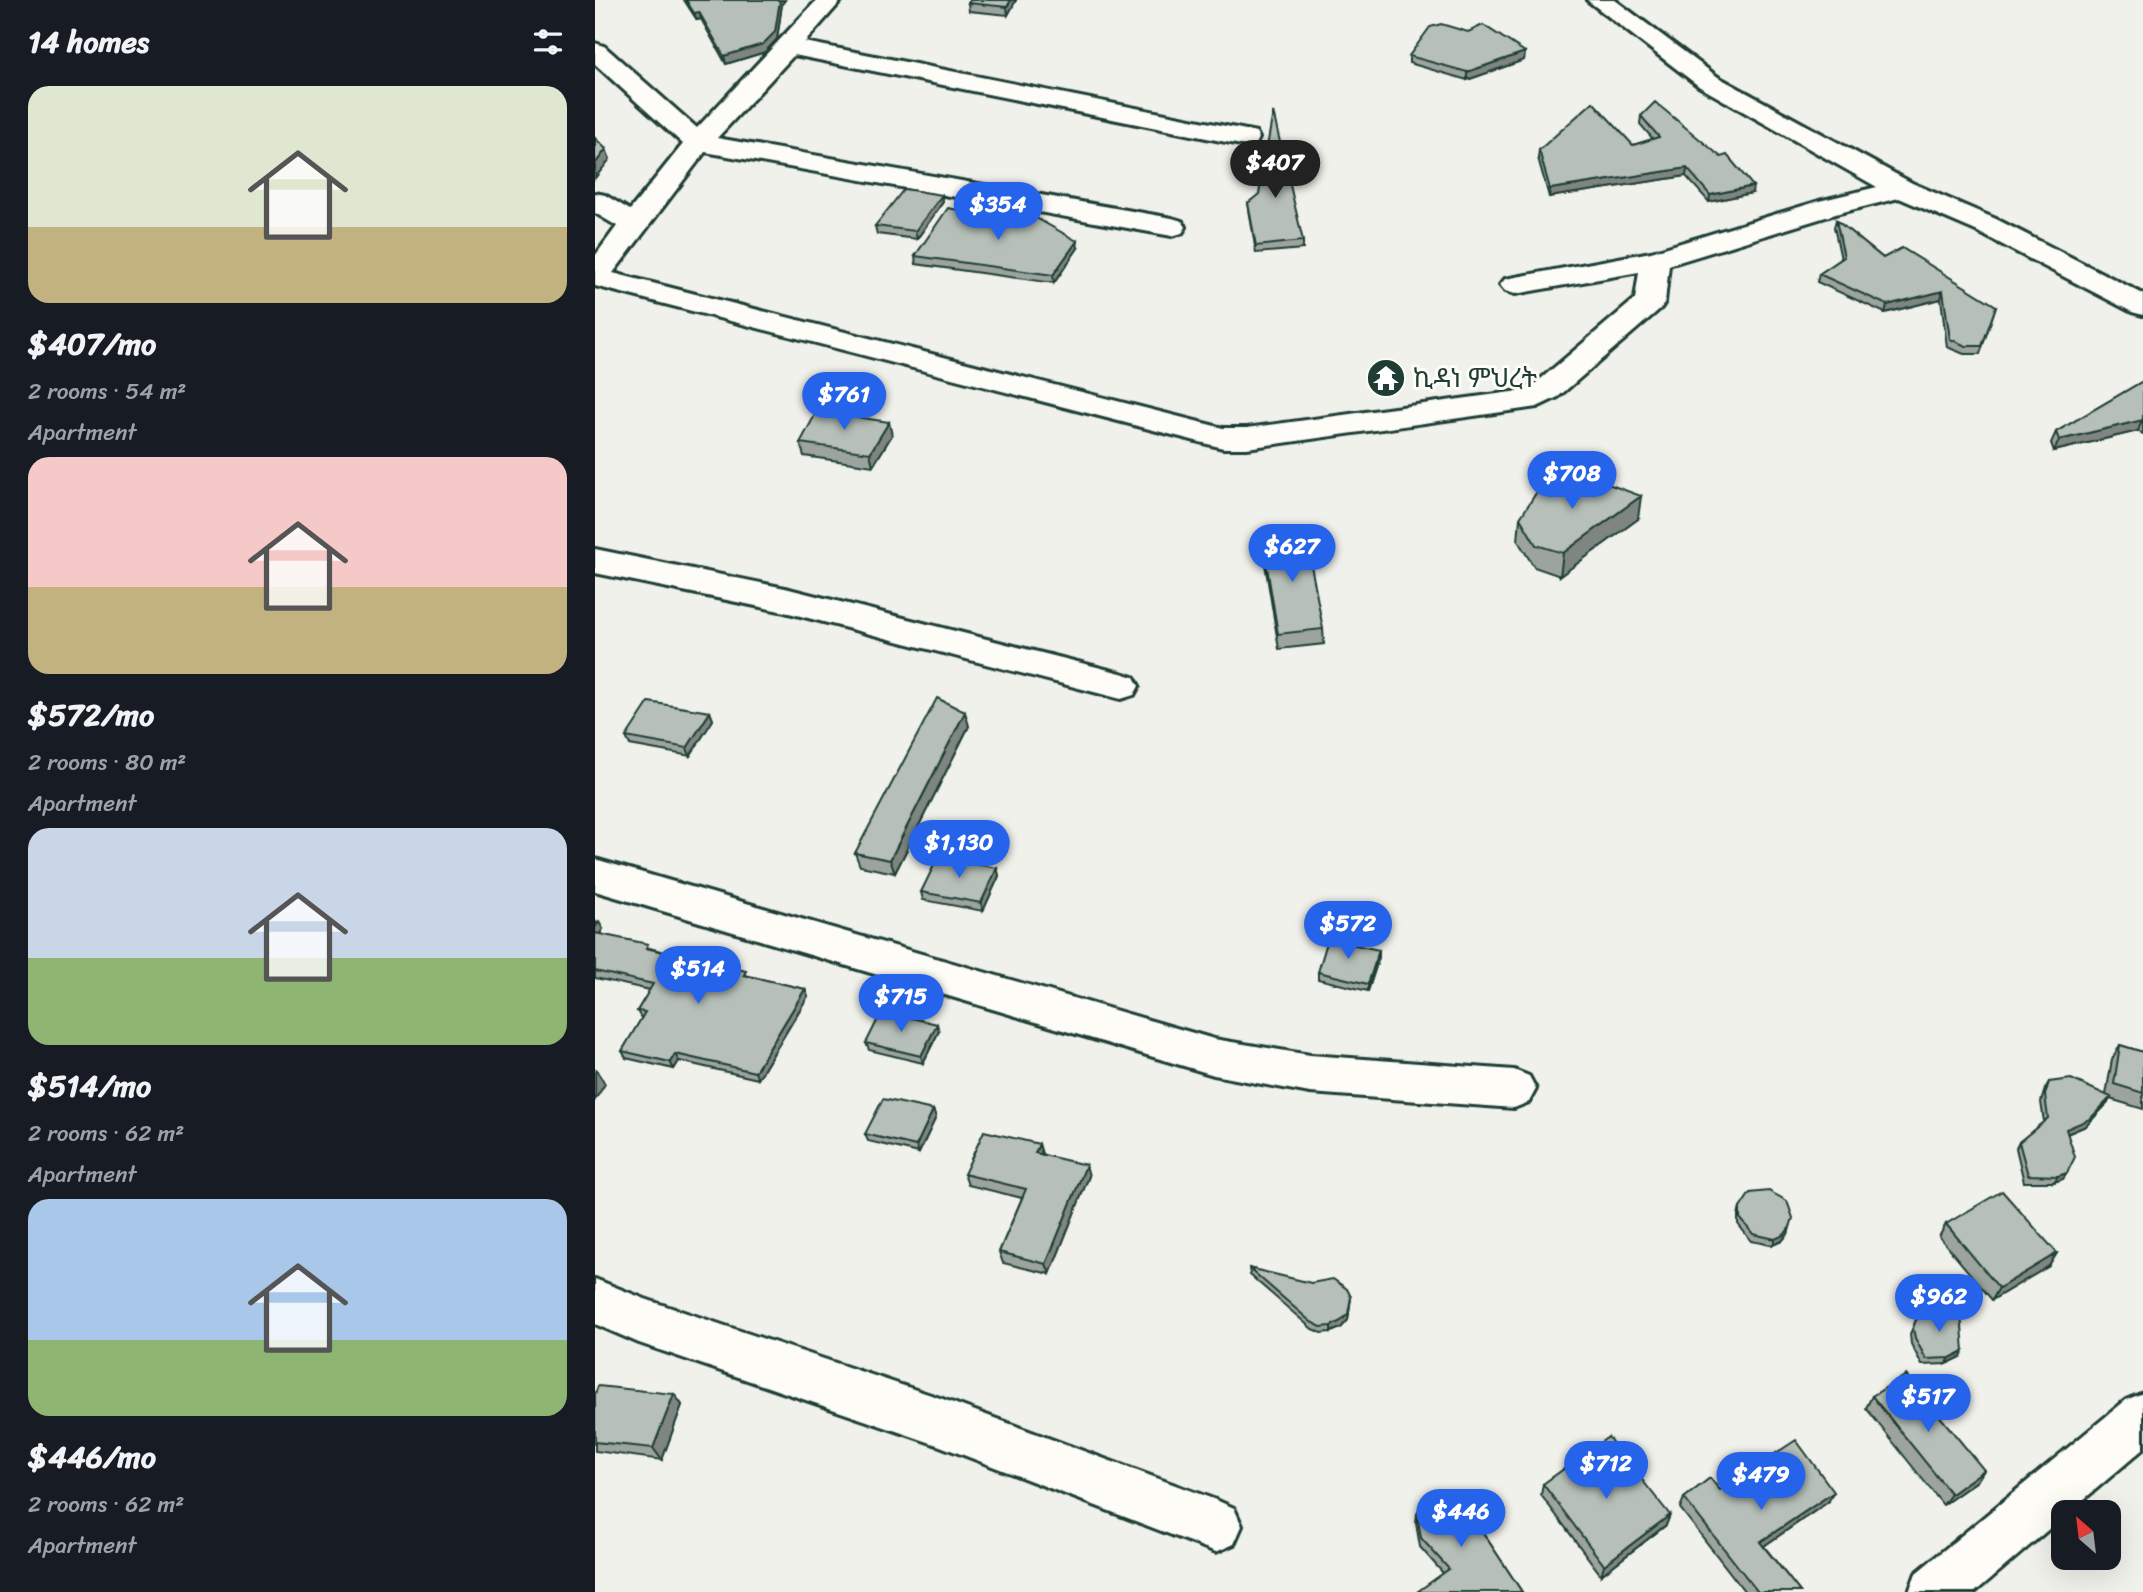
<!DOCTYPE html>
<html lang="en">
<head>
<meta charset="utf-8">
<style>
  body { margin:0; font-family:Sriracha,"Noto Sans Ethiopic",sans-serif; background:#242831; color:#f1f3f6; height:100vh; display:flex; flex-direction:column; font-size:26px; white-space:nowrap }
  * { box-sizing:border-box; margin:0 }
  p { font-size:23px; color:#9ea1a6 }
  .icon { flex:none; width:38px; height:38px; fill:none; stroke:currentColor; stroke-width:2; stroke-linecap:round; stroke-linejoin:round }
  .map { position:relative; flex:1; overflow:hidden }
  .drawer { display:flex; flex-direction:column; background:#171b24; width:595px }
  .drawer>* { flex:none }
  .needle { width:46px; rotate:332deg }
  .tools { position:absolute; left:1456px; top:1500px; display:grid; gap:14px }
  .tools a { display:grid; place-items:center; width:70px; height:70px; border-radius:14px; background:#171b24; box-shadow:0 7px 28px #0002; font-size:35px }
  .price { position:absolute; translate:-50% -60px; padding:0 16px; border-radius:24px; background:#2563eb; color:#fff; font-size:23px; line-height:46px; filter:drop-shadow(0 2px 4px #0008) }
  .price::after { content:''; position:absolute; left:50%; top:42px; width:21px; height:16px; margin-left:-10px; background:inherit; clip-path:polygon(0 0,100% 0,50% 100%) }
  .price.active { background:#222; color:#fff }
  ul { padding:0; list-style:none }
  li { display:grid; align-content:center; gap:14px; height:371px; padding:0 28px }
  li span { display:grid; place-items:center; height:217px; border-radius:21px; color:#555 }
  li>.icon { margin-inline-start:auto }
  span .icon { width:126px; height:126px; fill:#fffc; stroke-width:1 }
  li b { font-size:30px }
  h2 { display:flex; justify-content:space-between; align-items:center; height:84px; padding:0 28px; font-size:30px }
  main { display:flex; flex:1; min-height:0 }
  .map>svg:first-child { display:block }
</style>
</head>
<body>
<main>
<section class="drawer">
<h2>14 homes<svg class="icon" aria-label="filters" viewBox="0 0 24 24"><path d="M4 7h16M4 17h16"/><circle cx="9" cy="7" r="2"/><circle cx="15" cy="17" r="2"/></svg></h2>
<ul>
<li><span style="background:linear-gradient(#dfe7d0 65%,#c2b280 0)"><svg class="icon" aria-label="home" viewBox="0 0 24 24"><path d="M3 11l9-7 9 7M6 9v11h12V9"/></svg></span><div><b>$407/mo</b><p>2 rooms · 54 m²</p><p>Apartment</p></div></li>
<li><span style="background:linear-gradient(#f6c9c9 60%,#c2b280 0)"><svg class="icon" aria-label="home" viewBox="0 0 24 24"><path d="M3 11l9-7 9 7M6 9v11h12V9"/></svg></span><div><b>$572/mo</b><p>2 rooms · 80 m²</p><p>Apartment</p></div></li>
<li><span style="background:linear-gradient(#c9d6e8 60%,#8fb573 0)"><svg class="icon" aria-label="home" viewBox="0 0 24 24"><path d="M3 11l9-7 9 7M6 9v11h12V9"/></svg></span><div><b>$514/mo</b><p>2 rooms · 62 m²</p><p>Apartment</p></div></li>
<li><span style="background:linear-gradient(#a9c7e8 65%,#8fb573 0)"><svg class="icon" aria-label="home" viewBox="0 0 24 24"><path d="M3 11l9-7 9 7M6 9v11h12V9"/></svg></span><div><b>$446/mo</b><p>2 rooms · 62 m²</p><p>Apartment</p></div></li>
</ul>
</section>
<div class="map">
<svg width="1548" height="1592" viewBox="0 0 1548 1592">
  <rect width="100%" height="100%" fill="#f0f1eb"/>
  <filter id="ink" filterUnits="userSpaceOnUse"><feTurbulence type="fractalNoise" baseFrequency=".0143" numOctaves="2"/><feDisplacementMap in="SourceGraphic" scale="14" xChannelSelector="R" yChannelSelector="G"/><feConvolveMatrix kernelMatrix="1 2 1 2 8 2 1 2 1" color-interpolation-filters="sRGB"/></filter>
  <g filter="url(#ink)">
    <g fill="none" stroke-linecap="round" stroke-linejoin="round">
      <g stroke="#1f3d34" stroke-width="6">
        <path id="street" d="M222,0H247L210,42L651,130L661,132L664,138L661,144L651,146L199,55L122,138L577,218L587,221L591,227L587,233L577,236L110,152L18,273L628,428H652L924,391L941,383L1040,299L1044,272L920,294L910,291L905,285L910,279L1056,252L1224,201L1282,187L1105,87L992,0H1020L1123,77L1317,183L1401,219L1548,294V315L1537,312L1381,231L1304,198L1244,213L1074,265L1070,302L1066,308L963,397L942,407L652,448H628L0,286V256L22,226L0,213V193L10,195L35,210L88,144L0,64V43L9,46L102,128Z
          M0,549L190,588L526,673L539,677L544,686L539,695L526,699L190,612L0,573Z
          M0,859L619,1039L715,1055L919,1070L934,1076L941,1089L934,1102L919,1108L715,1093L619,1075L0,891Z
          M0,1279L50,1299L345,1398L621,1500L639,1508L647,1526L639,1544L621,1552L345,1446L44,1343L0,1324Z
          M1548,1393V1449L1474,1512H1468V1517L1380,1592H1314L1321,1573L1531,1400Z"/>
      </g>
      <use href="#street" fill="#fdfcf7" fill-rule="evenodd"/>
    </g>
    <path fill="#9da49e" stroke="#1f3d34" stroke-width="2" d="M89,0H190L187,4L182,39L170,52L131,64L106,19L102,20Z
      M375,0H421L413,15L374,11L373,3Z
      M930,52L929,60L872,80L814,63V56Z
      M1046,116L1157,193L1114,202L1091,176L954,197L943,158L944,150L1038,145L1058,139L1045,124Z
      M347,195L348,202L322,239L282,234L280,226Z
      M653,203L708,241V249L661,253Z
      M1241,220L1288,258L1401,306L1385,354H1369L1352,347L1346,299L1290,313L1222,282L1224,274L1246,259L1239,227Z
      M483,248L459,283L321,264L320,256Z
      M1548,381V434L1543,431L1459,451L1456,443L1461,432Z
      M297,435L278,466L209,456L205,443Z
      M925,518L1043,519L965,576L939,567L923,541Z
      M667,537L728,629L729,644L684,649L668,552Z
      M115,712L118,720L95,756L35,745L31,737Z
      M374,726L300,873L265,866L260,853Z
      M402,868L404,876L388,911L328,900L326,892Z
      M0,921L8,929L5,934L154,976L210,989L213,996L163,1079L84,1061L79,1069L31,1058L27,1051L47,1018H46L42,1011L55,990L0,978Z
      M784,950V957L773,991L723,979V972Z
      M344,1031L328,1063L274,1050L271,1043Z
      M1525,1045L1548,1052V1109L1515,1099L1512,1104L1491,1126L1472,1134V1173L1468,1179L1459,1182H1429L1421,1148L1424,1142L1449,1122L1446,1102L1450,1089L1454,1082L1511,1095L1517,1059Z
      M338,1110L341,1117L324,1153L273,1141L270,1134Z
      M444,1144L447,1154L494,1176L455,1274L408,1263L404,1252L427,1198L373,1185L369,1174Z
      M1145,1208L1195,1227L1193,1234L1187,1241L1178,1245L1156,1241L1143,1224V1215Z
      M1351,1224L1462,1253L1454,1266L1397,1300L1344,1237Z
      M654,1268L756,1297L753,1320L746,1328L736,1332L726,1333L717,1329L655,1275Z
      M1321,1320L1366,1357L1351,1364L1327,1365L1316,1344L1315,1334Z
      M0,1394H79L87,1405L67,1460L0,1451Z
      M1277,1396L1389,1470L1382,1481L1348,1505L1271,1408Z
      M948,1484L1075,1515L1071,1525L1006,1575L946,1495Z
      M1125,1490L1233,1502L1169,1546L1205,1592H1150L1085,1508L1089,1498Z
      M822,1514L881,1522L927,1592L848,1573L825,1547L821,1523Z"/>
    <path fill="#7f8681" stroke="#1f3d34" stroke-width="2" d="M185,0H190L187,4L182,39L170,52L131,64L129,56Z
      M416,0H421L413,15L412,7Z
      M104,12L106,19L102,20L99,13Z
      M930,52L929,60L872,80V72Z
      M11,149L15,159L0,178V164Z
      M1092,168L1091,176L954,197L955,189Z
      M1158,186L1157,193L1114,202L1115,195Z
      M347,195L348,202L322,239L320,231Z
      M482,241L483,248L459,283L458,275Z
      M1348,291L1346,299L1290,313L1292,305Z
      M1547,420L1543,431L1459,451L1464,440Z
      M294,422L297,435L278,466L275,453Z
      M1046,496L1043,519L965,576L968,553Z
      M115,712L118,720L95,756L92,748Z
      M370,712L374,726L300,873L295,860Z
      M402,868L404,876L388,911L386,903Z
      M4,922L8,929L1,940L0,938V928Z
      M784,950V957L773,991V984Z
      M210,989L213,996L163,1079L160,1072Z
      M342,1024L344,1031L328,1063L326,1056Z
      M80,1054L84,1061L79,1069L75,1062Z
      M1,1070L10,1084L0,1100V1072Z
      M1516,1097L1512,1104L1491,1126L1467,1136L1471,1129Z
      M338,1110L341,1117L324,1153L321,1146Z
      M444,1144L447,1155L440,1153Z
      M491,1165L494,1176L455,1274L451,1264Z
      M1472,1173L1468,1179L1459,1182L1463,1176Z
      M1195,1227L1193,1234L1187,1241L1178,1245L1180,1239Z
      M1462,1253L1454,1266L1397,1300L1404,1288Z
      M756,1297L753,1320L746,1328L736,1332V1326Z
      M1369,1351L1366,1357L1351,1364L1355,1358Z
      M79,1394L87,1405L67,1460L58,1448Z
      M1389,1470L1382,1481L1348,1505L1356,1494Z
      M1239,1492L1233,1502L1160,1552L1165,1542Z
      M1075,1515L1071,1525L1006,1575L1009,1565Z"/>
    <path fill="#b6bfb8" stroke="#1f3d34" stroke-width="2" d="M91,0H185L180,32L168,44L129,56L104,12L99,13Z
      M375,0H416L412,7L373,3Z
      M846,24L873,32L888,25L930,52L872,72L814,56L835,27Z
      M998,102L1038,145L1064,137L1046,116L1060,102L1126,157L1132,155L1158,186L1115,195L1092,168L955,189L944,150Z
      M678,112L708,241L661,246L653,203L664,194Z
      M0,138L11,149L0,164Z
      M309,189L347,195L320,231L280,226Z
      M353,208L419,221L425,214L441,218L482,241L458,275L320,256Z
      M1241,220L1288,258L1307,248L1401,306L1387,346H1371L1355,339L1348,291L1292,305L1224,274L1249,257Z
      M1548,381V420L1464,440L1461,432Z
      M222,411L294,422L275,453L205,443Z
      M991,476L1046,496L968,553L941,545L925,518L945,487Z
      M710,533L728,629L683,634L667,537Z
      M342,698L370,712L295,860L260,853Z
      M54,702L115,712L92,748L31,737Z
      M343,857L402,868L386,903L326,892Z
      M0,933L53,944L51,948L151,971L149,975L210,989L160,1072L80,1054L75,1062L27,1051L50,1012L42,1011L58,984L0,971Z
      M733,939L784,950L773,984L723,972Z
      M287,1011L342,1024L326,1056L271,1043Z
      M1525,1045L1548,1052V1093L1519,1084Z
      M1476,1079L1516,1097L1495,1119L1471,1129L1480,1157L1472,1173L1463,1176L1433,1175L1424,1142L1453,1118L1450,1095L1454,1082Z
      M288,1099L338,1110L321,1146L270,1134Z
      M389,1131L444,1144L440,1153L491,1165L451,1264L404,1252L431,1189L369,1174Z
      M1174,1191L1192,1201L1198,1218L1195,1227L1189,1235L1180,1239L1158,1234L1145,1218V1208L1155,1193Z
      M1407,1191L1462,1253L1404,1288L1351,1224Z
      M654,1268L716,1283L738,1279L752,1289L756,1297L753,1314L746,1321L736,1326L726,1327L716,1322Z
      M1336,1310L1366,1313L1369,1351L1355,1358L1331,1359L1320,1338L1318,1328L1321,1320L1327,1313Z
      M1311,1375L1389,1470L1356,1494L1277,1396Z
      M3,1386L79,1394L58,1448L0,1442V1394Z
      M1013,1437L1075,1515L1009,1565L948,1484Z
      M1201,1440L1239,1492L1165,1542L1205,1592H1163L1089,1498L1115,1478L1125,1490Z
      M847,1492L868,1498L876,1506L881,1522L927,1592H822L854,1569L826,1538L822,1514L828,1503L837,1496Z"/>
  </g>
  <defs>
    <g id="temple-disc" transform="scale(2.0125)"><circle r="9.5" fill="#1f3d34" stroke="#fdfcf7"/><path d="M0-6L5-2H3V0L6.5 2.5H4V6H1.5V3h-3V6H-4V2.5H-6.5L-3 0V-2H-5Z" fill="#fff"/></g>
  </defs>
  <g fill-rule="evenodd">
    <use href="#temple-disc" x="791" y="378"/>
  </g>
  <g text-anchor="middle" stroke-width="6" stroke-linejoin="round" paint-order="stroke">
    <g font-size="26" fill="#1f3d34" stroke="#fdfcf7" text-anchor="start">
      <text x="818" y="387">ኪዳነ ምህረት</text>
    </g>
  </g>
</svg>
<div class="tools">
<a><svg class="needle" viewBox="-14 -14 28 28"><path d="M0-13l5 13h-10z" fill="#e53935"/><path d="M0 13l5-13h-10z" fill="#9ea1a6"/></svg></a>
</div>
<b class="price active" style="left:680px;top:200px">$407</b>
<b class="price" style="left:403px;top:242px">$354</b>
<b class="price" style="left:249px;top:432px">$761</b>
<b class="price" style="left:977px;top:511px">$708</b>
<b class="price" style="left:697px;top:584px">$627</b>
<b class="price" style="left:364px;top:880px">$1,130</b>
<b class="price" style="left:753px;top:961px">$572</b>
<b class="price" style="left:103px;top:1006px">$514</b>
<b class="price" style="left:306px;top:1034px">$715</b>
<b class="price" style="left:1344px;top:1334px">$962</b>
<b class="price" style="left:1333px;top:1434px">$517</b>
<b class="price" style="left:1011px;top:1501px">$712</b>
<b class="price" style="left:1166px;top:1512px">$479</b>
<b class="price" style="left:866px;top:1549px">$446</b>
</div>
</main>
</body>
</html>
